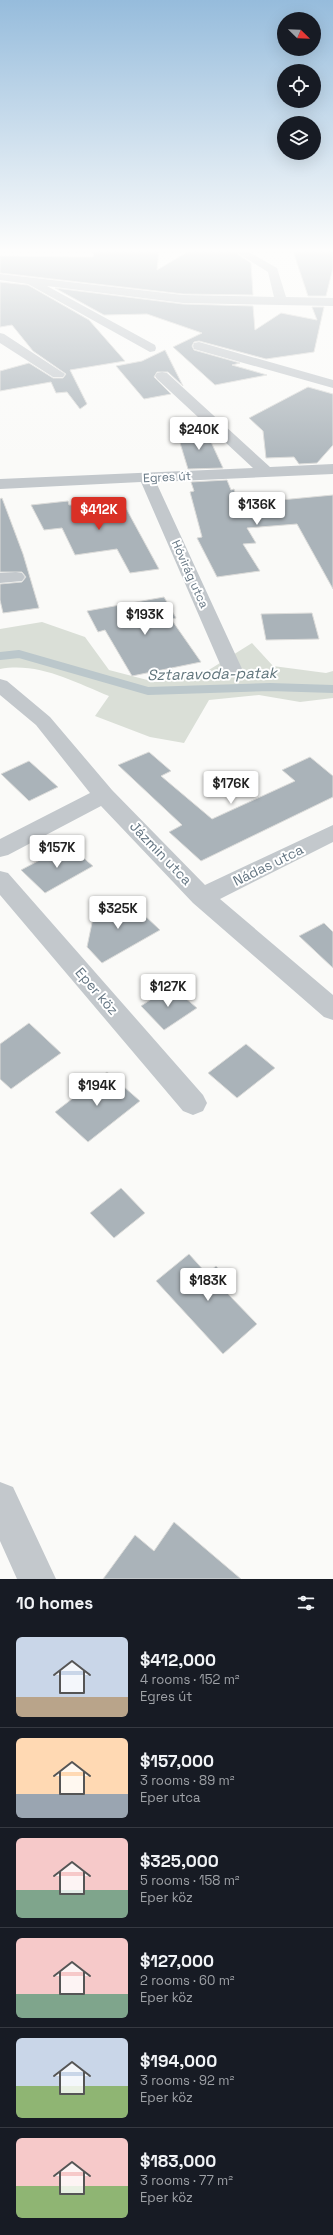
<!DOCTYPE html>
<html lang="en">
<head>
<meta charset="utf-8">
<style>
  body { margin:0; font-family:"Space Grotesk",sans-serif; background:#242831; color:#f1f3f6; height:100vh; display:flex; flex-direction:column; font-size:15px; white-space:nowrap }
  * { box-sizing:border-box; margin:0 }
  p { font-size:13px; color:#9ea1a6 }
  .icon { flex:none; width:22px; height:22px; fill:none; stroke:currentColor; stroke-width:2; stroke-linecap:round; stroke-linejoin:round }
  .map { position:relative; height:1579px; overflow:hidden }
  .side { display:flex; flex-direction:column; background:#171b24; flex:1 }
  .side>* { flex:none }
  .needle { width:26px; rotate:113deg }
  .buttons { position:absolute; left:277px; top:12px; display:grid; gap:8px }
  .buttons a { display:grid; place-items:center; width:44px; height:44px; border-radius:50%; background:#171b24; box-shadow:0 4px 16px #0002; font-size:20px }
  .price { position:absolute; translate:-50% -34px; padding:0 9px; border-radius:4px; background:#fff; color:#222; font-size:13px; line-height:26px; filter:drop-shadow(0 1px 2px #0008) }
  .price::after { content:''; position:absolute; left:50%; top:24px; width:12px; height:9px; margin-left:-6px; background:inherit; clip-path:polygon(0 0,100% 0,50% 100%) }
  .price.selected { background:#d93025; color:#fff }
  ul { padding:0; list-style:none }
  li { display:flex; align-items:center; gap:12px; height:100px; padding:0 16px }
  li+li { border-top:1px solid #363941 }
  li span { display:grid; place-items:center; flex:none; width:112px; height:80px; border-radius:6px; color:#555 }
  li>.icon { margin-inline-start:auto }
  span .icon { width:48px; height:48px; fill:#fffc; stroke-width:1 }
  li b { font-size:17px }
  h2 { display:flex; justify-content:space-between; align-items:center; height:48px; padding:0 16px; font-size:17px }
  .map>svg:first-child { display:block }
</style>
</head>
<body>
<div class="map">
<svg width="333" height="1579" viewBox="0 0 333 1579">
  <rect width="100%" height="100%" fill="#fafaf8"/>
  <path fill="#dadfd7" d="M42,622L85,637L109,670L155,682L204,673L252,643L273,666L326,673L333,671V698L300,702L259,695L209,700L184,743L150,737L95,716L109,696C74,682 39,662 0,669V629Z"/>
  <g fill="none" stroke-linecap="round" stroke-linejoin="round">
    <path stroke="#bbc7cb" stroke-width="8" d="M0,656L19,654L148,691L270,687L333,689"/>
  </g>
  <path fill="#aab3b9" stroke="#dcdcda" d="M94,251H159L157,270L189,251H233L251,263L253,295L183,294L0,273V256L93,257Z
    M293,251H333V268L326,296H308Z
    M0,282L28,285L89,320L125,361L70,370L87,404L80,409L67,392L56,393L51,382L0,391V371L29,363L53,378H63L66,374L33,351L12,325L0,327Z
    M55,288L183,304L253,306L255,330L281,313L317,320L312,307H324L314,352L266,359L199,341L194,342L192,346L194,350L240,363L232,365L267,375L215,385L173,347L202,333L147,314L104,315Z
    M165,350L183,386L168,372H157L154,377L171,394L144,399L116,366L142,361Z
    M308,387L333,394V445L317,463L299,464L294,457L266,458L263,431L249,418Z
    M206,431L223,468L188,469L177,433Z
    M227,480L231,490L234,489L238,504L333,495V589L297,524L247,528L256,543L243,544L260,571L217,577L197,538L202,537L190,492L194,491L191,482Z
    M2,498L23,554L39,608L3,613L0,600V584L22,582L26,577L22,572H0V499Z
    M68,501L69,505H85L122,501L159,569L130,573L117,549L75,555L62,528L44,530L31,505Z
    M164,597L176,618L171,619L201,662L132,676L105,630L98,632L87,611Z
    M312,613L319,639L266,640L261,614Z
    M149,752L171,771L161,776L212,819L295,781L282,770L310,757L333,776V797L201,861L169,832L182,825L118,765Z
    M29,761L58,787L29,801L1,774Z
    M68,845L93,866L45,893L21,870Z
    M125,897L160,930L102,963L87,947L94,913Z
    M324,923L333,932V968L299,936Z
    M171,986L197,1008L164,1030L141,1006Z
    M29,1023L61,1053L11,1089L0,1079V1044Z
    M246,1044L275,1068L237,1098L208,1073Z
    M107,1072L140,1101L88,1142L55,1112Z
    M121,1188L145,1213L114,1238L90,1213Z
    M189,1254L207,1274L216,1266L236,1287L228,1294L257,1324L223,1354L156,1281Z
    M174,1522L241,1579H103L135,1535L154,1551Z"/>
  <g fill="none" stroke-linecap="round" stroke-linejoin="round">
    <path fill="#c3c8cc" fill-rule="evenodd" d="M234,251H247L277,268L286,297L333,298V306L183,303L47,286L155,345L156,348L155,351L150,352L28,284L0,280V274L183,295L274,297L268,272Z
      M0,333L4,334L65,374L63,377H53L0,343Z
      M199,342L333,380V388L194,349L193,346L194,343Z
      M162,372L167,373L270,467L333,464V474L156,482L243,671L240,675L233,677L226,675L223,671L141,482L0,489V479L253,468L157,379L155,376L157,373Z
      M16,572L22,573L25,577L22,581L0,583V573Z
      M0,679L7,681L50,717L112,790L205,885L333,825V842L220,899L333,995V1020L324,1017L193,903L101,806L8,855L0,857V839L90,793L36,725L0,695Z
      M0,871L8,873L203,1095L207,1103L203,1111L193,1115L183,1111L0,895Z
      M0,1482L13,1487L56,1579H17L0,1541Z"/>
  </g>
  <linearGradient id="sky" x2="0" y2="1"><stop stop-color="#96bcdc"/><stop offset="0.53" stop-color="#fdfdfc"/><stop offset="1" stop-color="#fdfdfc" stop-opacity="0"/></linearGradient>
  <rect width="333" height="472" fill="url(#sky)"/>
  <g text-anchor="middle" stroke-width="4" stroke-linejoin="round" paint-order="stroke">
    <g font-size="12" fill="#657683" stroke="#fff">
      <text transform="translate(167 477) rotate(-3)" y="4">Egres út</text>
      <text transform="translate(190 574) rotate(66)" y="4">Hóvirág utca</text>
    </g>
    <g font-size="14" fill="#657683" stroke="#fff">
      <text transform="translate(161 853) rotate(46)" y="5">Jázmin utca</text>
      <text transform="translate(268 865) rotate(-26)" y="5">Nádas utca</text>
      <text transform="translate(97 991) rotate(49)" y="5">Eper köz</text>
    </g>
    <g font-size="15" font-style="italic" fill="#60757c" stroke="#fff">
      <text transform="translate(212 674) rotate(-1)" y="5">Sztaravoda-patak</text>
    </g>
  </g>
</svg>
<div class="buttons">
<a><svg class="needle" viewBox="-14 -14 28 28"><path d="M0-13l5 13h-10z" fill="#e53935"/><path d="M0 13l5-13h-10z" fill="#9ea1a6"/></svg></a>
<a><svg class="icon" aria-label="locate" viewBox="0 0 24 24"><circle cx="12" cy="12" r="6"/><path d="M12 2v4M12 18v4M2 12h4M18 12h4"/></svg></a>
<a><svg class="icon" aria-label="layers" viewBox="0 0 24 24"><path d="M12 4l9 5-9 5-9-5zM3 14l9 5 9-5"/></svg></a>
</div>
<b class="price" style="left:199px;top:451px">$240K</b>
<b class="price" style="left:257px;top:526px">$136K</b>
<b class="price selected" style="left:99px;top:531px">$412K</b>
<b class="price" style="left:145px;top:636px">$193K</b>
<b class="price" style="left:231px;top:805px">$176K</b>
<b class="price" style="left:57px;top:869px">$157K</b>
<b class="price" style="left:118px;top:930px">$325K</b>
<b class="price" style="left:168px;top:1008px">$127K</b>
<b class="price" style="left:97px;top:1107px">$194K</b>
<b class="price" style="left:208px;top:1302px">$183K</b>
</div>
<section class="side">
<h2>10 homes<svg class="icon" aria-label="filters" viewBox="0 0 24 24"><path d="M4 7h16M4 17h16"/><circle cx="9" cy="7" r="2"/><circle cx="15" cy="17" r="2"/></svg></h2>
<ul>
<li><span style="background:linear-gradient(#c9d6e8 75%,#b9a48a 0)"><svg class="icon" aria-label="home" viewBox="0 0 24 24"><path d="M3 11l9-7 9 7M6 9v11h12V9"/></svg></span><div><b>$412,000</b><p>4 rooms · 152 m²</p><p>Egres út</p></div></li>
<li><span style="background:linear-gradient(#ffd9b3 70%,#9aa5b1 0)"><svg class="icon" aria-label="home" viewBox="0 0 24 24"><path d="M3 11l9-7 9 7M6 9v11h12V9"/></svg></span><div><b>$157,000</b><p>3 rooms · 89 m²</p><p>Eper utca</p></div></li>
<li><span style="background:linear-gradient(#f6c9c9 65%,#7fa58c 0)"><svg class="icon" aria-label="home" viewBox="0 0 24 24"><path d="M3 11l9-7 9 7M6 9v11h12V9"/></svg></span><div><b>$325,000</b><p>5 rooms · 158 m²</p><p>Eper köz</p></div></li>
<li><span style="background:linear-gradient(#f6c9c9 70%,#7fa58c 0)"><svg class="icon" aria-label="home" viewBox="0 0 24 24"><path d="M3 11l9-7 9 7M6 9v11h12V9"/></svg></span><div><b>$127,000</b><p>2 rooms · 60 m²</p><p>Eper köz</p></div></li>
<li><span style="background:linear-gradient(#c9d6e8 60%,#8fb573 0)"><svg class="icon" aria-label="home" viewBox="0 0 24 24"><path d="M3 11l9-7 9 7M6 9v11h12V9"/></svg></span><div><b>$194,000</b><p>3 rooms · 92 m²</p><p>Eper köz</p></div></li>
<li><span style="background:linear-gradient(#f6c9c9 60%,#8fb573 0)"><svg class="icon" aria-label="home" viewBox="0 0 24 24"><path d="M3 11l9-7 9 7M6 9v11h12V9"/></svg></span><div><b>$183,000</b><p>3 rooms · 77 m²</p><p>Eper köz</p></div></li>
</ul>
</section>
</body>
</html>
